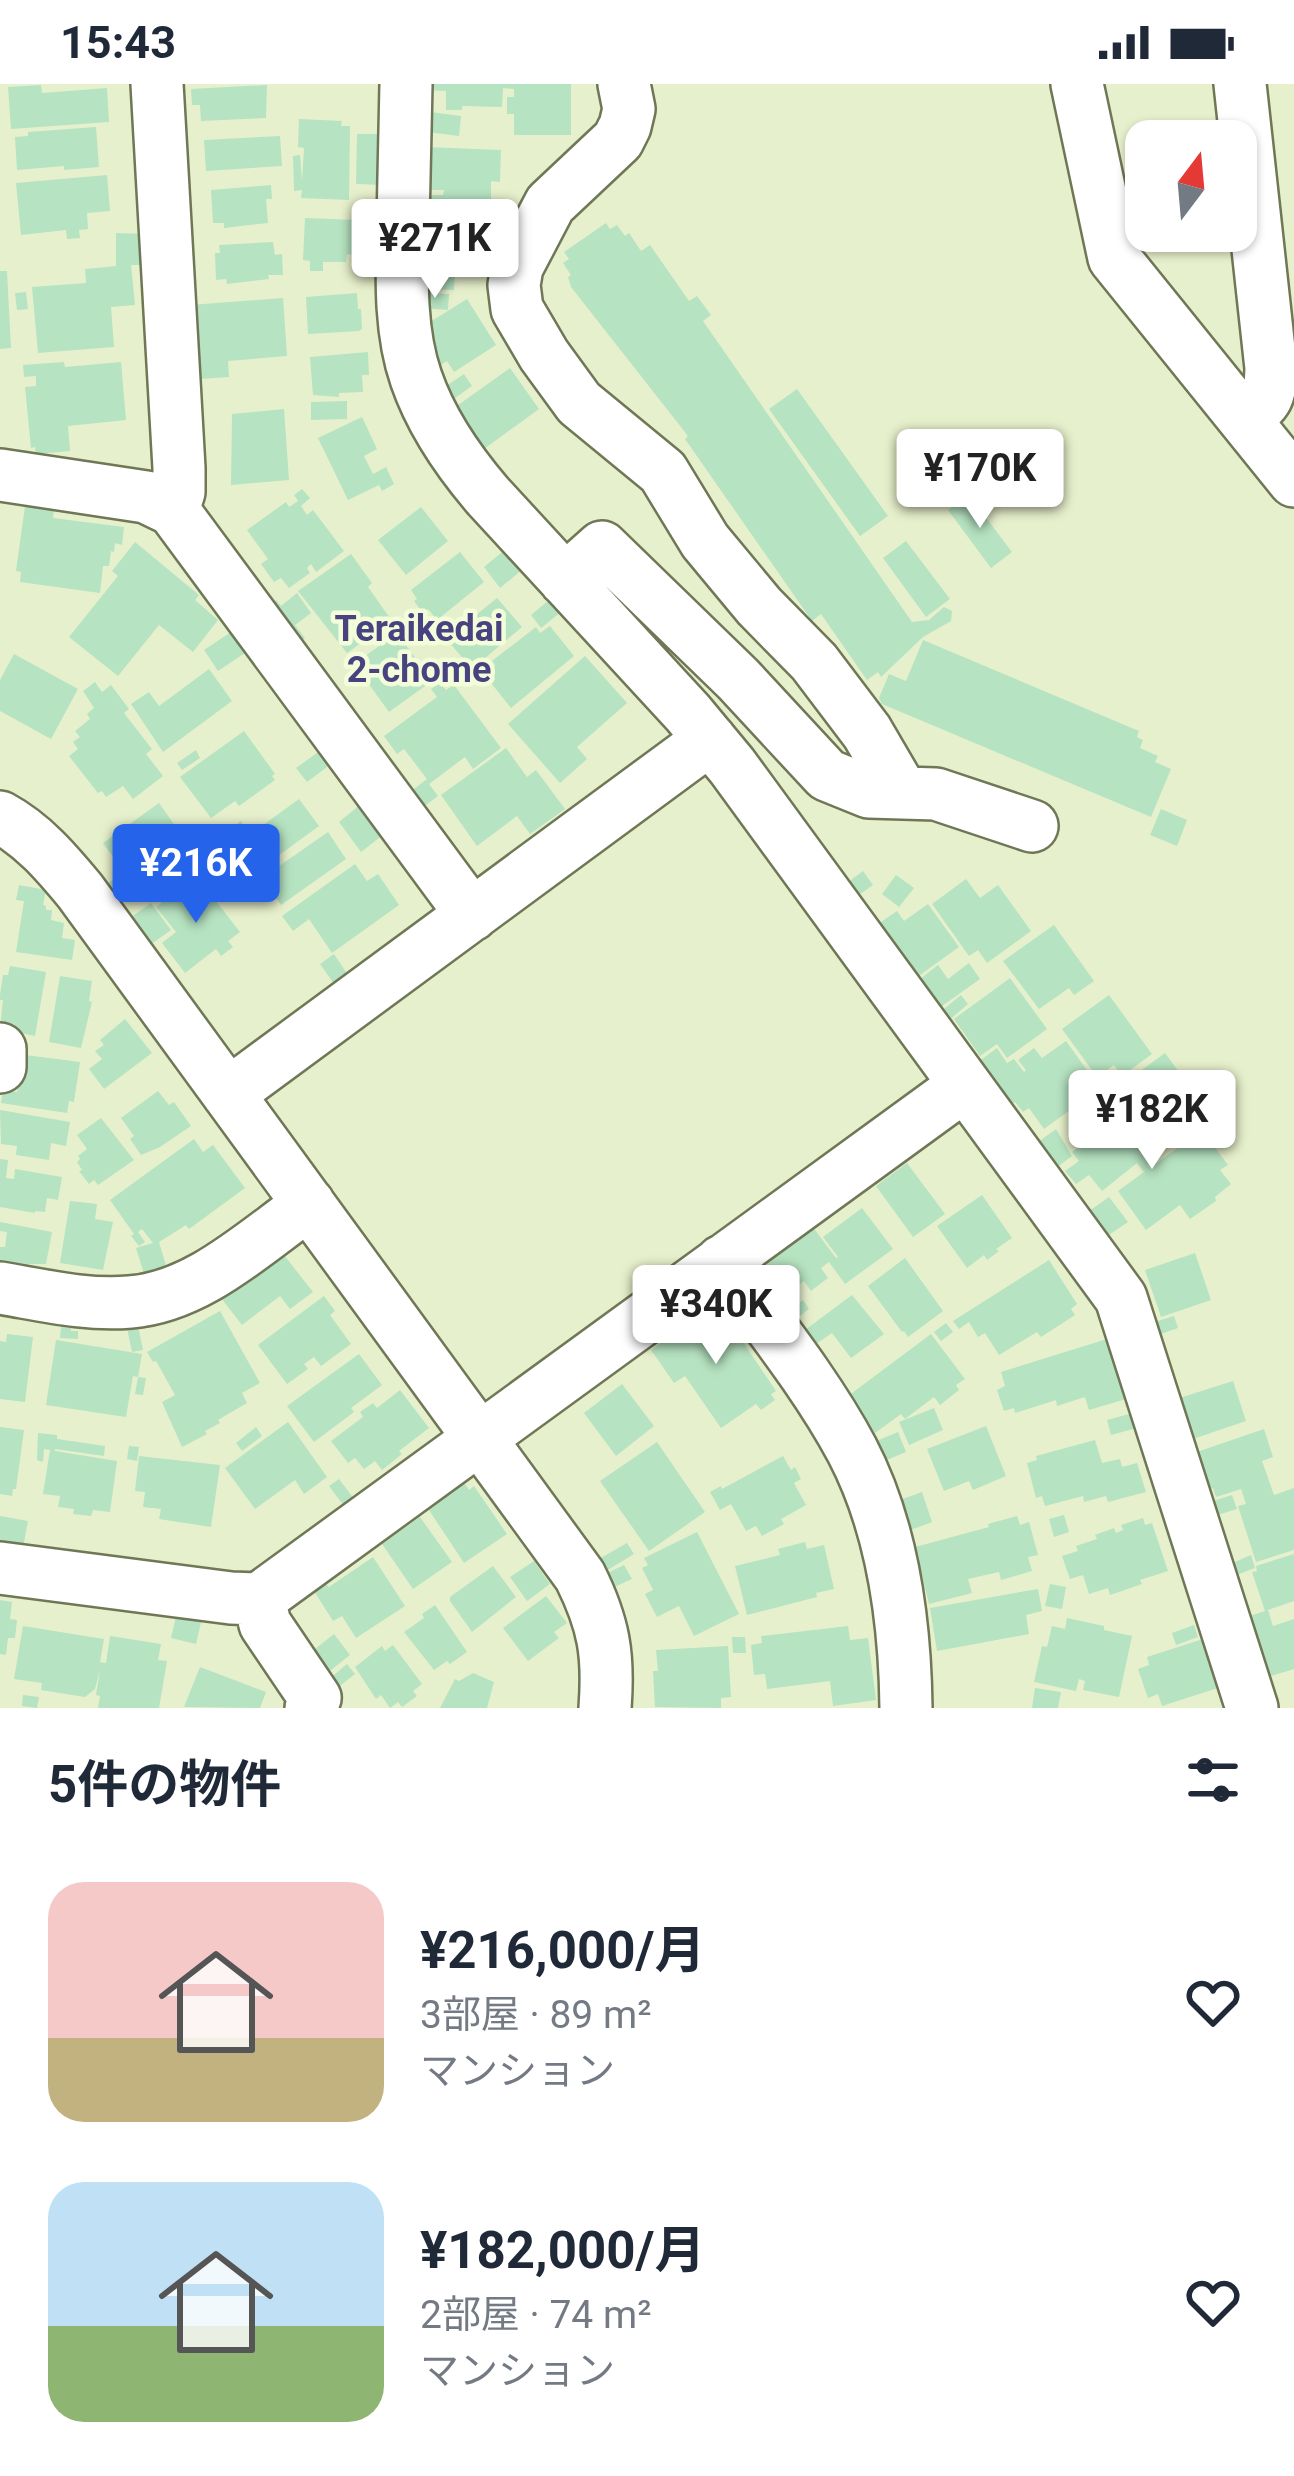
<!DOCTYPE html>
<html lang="ja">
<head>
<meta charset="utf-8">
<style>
  body { margin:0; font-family:Roboto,"Noto Sans JP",sans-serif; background:#f6f6f7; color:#1f2937; height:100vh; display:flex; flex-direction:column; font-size:45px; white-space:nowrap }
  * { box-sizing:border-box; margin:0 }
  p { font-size:39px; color:#747a83 }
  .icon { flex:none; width:66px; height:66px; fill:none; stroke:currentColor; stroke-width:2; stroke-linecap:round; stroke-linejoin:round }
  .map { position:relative; height:1624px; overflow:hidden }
  .sheet { display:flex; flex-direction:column; background:#fff; flex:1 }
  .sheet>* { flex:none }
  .needle { width:78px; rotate:16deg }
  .buttons { position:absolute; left:1125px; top:36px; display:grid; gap:24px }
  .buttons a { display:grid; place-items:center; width:132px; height:132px; border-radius:24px; background:#fff; box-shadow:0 3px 9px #0004; font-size:60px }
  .price { position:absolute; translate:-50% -102px; padding:0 27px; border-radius:12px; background:#fff; color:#222; font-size:39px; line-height:78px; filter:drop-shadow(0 3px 6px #0008) }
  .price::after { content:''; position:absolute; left:50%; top:72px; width:36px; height:27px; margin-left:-18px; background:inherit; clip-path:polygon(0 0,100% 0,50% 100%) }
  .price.selected { background:#2563eb; color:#fff }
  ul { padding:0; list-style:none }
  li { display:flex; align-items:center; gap:36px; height:300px; padding:0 48px }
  li span { display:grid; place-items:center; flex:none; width:336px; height:240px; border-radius:36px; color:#555 }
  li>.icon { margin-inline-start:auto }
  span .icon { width:144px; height:144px; fill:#fffc; stroke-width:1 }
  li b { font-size:51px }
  h2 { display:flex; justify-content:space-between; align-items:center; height:144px; padding:0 48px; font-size:51px }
  .status { display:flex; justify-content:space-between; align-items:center; height:84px; padding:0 60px; background:#fff; direction:ltr }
  .status svg { height:33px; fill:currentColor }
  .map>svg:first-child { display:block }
</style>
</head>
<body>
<div class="status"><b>15:43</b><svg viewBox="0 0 49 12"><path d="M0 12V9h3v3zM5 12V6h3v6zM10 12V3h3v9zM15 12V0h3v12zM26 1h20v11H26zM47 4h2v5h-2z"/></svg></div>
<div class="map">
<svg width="1294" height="1624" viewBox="0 0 1294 1624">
  <rect width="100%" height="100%" fill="#e7f0cc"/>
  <path fill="#b6e3c1" d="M425,0H571V51H514V30H507V13H514V5L503,4L502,23L462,22V26H446V7L425,6Z
    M41,1L42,9L107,4L109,38L11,45L8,3Z
    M267,1L266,34L201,37L200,21H192L191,5Z
    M430,28L461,32L459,52L427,48Z
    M299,35L342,37L341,42H350L349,116L301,114L302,106L294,107L293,72L300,71L302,97L304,64L298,63Z
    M96,43L99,83L64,86V82L17,86L15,53L28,52V48Z
    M357,50H385L384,101L356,100Z
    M280,52L282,82L206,87L204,56Z
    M424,63L501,66L500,98L491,97V123L442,121V127H421L422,111H443L444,106H423Z
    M107,91L110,127L87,129L88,145L79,146L80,154L67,155L66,146L21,151L16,99Z
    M271,101L272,115H266L268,139L224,144V139H213L211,106Z
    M428,129L487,130L485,184L426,181Z
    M305,134L356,136L355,171L347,170L346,178H323V187H310V177L303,176Z
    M606,139L610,145L617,141L625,152L629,149L641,167L650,161L689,217L697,212L711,231L703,237L912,538L929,536L944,523L952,527L951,537L923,553L881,593L878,588L867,596L821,530L812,537L685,355L688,352L571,203L568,193L571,191L563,179L569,175L564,168Z
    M116,149L146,150V181H131L135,221L111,223L114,263L38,269L32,203L86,199L85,185L116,182Z
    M273,158L275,171L282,170L283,191H268L269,195L227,200L226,195L216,196L215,169H220L219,161Z
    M424,186L455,187L454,206L423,205Z
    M0,187H7L11,264L0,265Z
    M26,208L28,225L17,226L15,209Z
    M357,209L358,225H361L362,245L359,247L308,250L306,213Z
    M422,209L449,210L448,226L421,224Z
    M283,214L287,272L228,277L229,293L200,295L198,269L189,270L190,221Z
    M467,215L496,261L454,288L447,277L441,281L423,253L430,238Z
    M368,268L369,291H362L363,308L339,309V313L313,311L310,273Z
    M64,278L65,283L121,278L126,336L68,342L70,367L36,370L35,363L31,364L25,303L36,302V292L24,293L23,281Z
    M510,284L539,325L484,365L454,324Z
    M464,290L472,302L448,319L440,306Z
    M797,305L888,432L860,452L769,325Z
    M347,317V335L311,336V318Z
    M284,325L289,396L231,401L232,330Z
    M362,333L377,365L364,372L373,390L386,383L394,400L382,407L379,401L348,416L318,354Z
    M918,389L934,410L924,418L908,396Z
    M302,405L310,414L301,422L307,431L313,426L344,467L316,488L311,480L307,484L310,489L289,504L281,494L274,498L261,480L268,475L247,446L286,418L289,423L298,417L294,411Z
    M969,411L1012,468L991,484L948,426Z
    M25,422L54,426L53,434L124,443L122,461L115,459L114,468L111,467L109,482H103L100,509L20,498L21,488L16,487Z
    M421,423L448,457L406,491L378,456Z
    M906,457L950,515L926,533L883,474Z
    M135,458L199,511L195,516L218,536L193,568L159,541L118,592L69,553L118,492L112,487Z
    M506,465L523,485L500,504L484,483Z
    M460,468L484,498L437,536L428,525L423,529L414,517L417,515L411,506Z
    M351,470L372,499L368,503L392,537L347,569L298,507Z
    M297,509L311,529L295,541L305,554L296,561L267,523L276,516L281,522Z
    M555,511L566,524L541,544L531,531Z
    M497,514L522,543L472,585L449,558L457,551L455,548Z
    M550,542L574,572L511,624L484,590L495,581L492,577L536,543L540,549Z
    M231,548L245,569L218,587L204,566Z
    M397,549L432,597L389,628L363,592L360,595L350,583Z
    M923,556L1139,647L1137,653L1143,656L1140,664L1158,672L1155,678L1171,685L1151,733L882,620L879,614L889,590L906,597Z
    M14,570L78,605L51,655L0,627V596Z
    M585,572L627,619L577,663L587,675L560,699L508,640Z
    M209,585L232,617L163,668L131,620L149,608L159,622Z
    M95,598L102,608L111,601L129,625L124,629L152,665L146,670L163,692L133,715L123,702L106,713L102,707L98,709L69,672L78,665L73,658L80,653L75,647L90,635L87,630L94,624L83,607Z
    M440,599L446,606L454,601L501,664L473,685L465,673L429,700L438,712L418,727L406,711L427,695L404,665L397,670L384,652L437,613L431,605Z
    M244,647L275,690L272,692L275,696L239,722L235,717L211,734L180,693Z
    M506,664L527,693L536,686L565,725L530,750L517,732L477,762L441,711Z
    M196,666L200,674L182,686L177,679Z
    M321,666L331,680L307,698L296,684Z
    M299,715L319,742L256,788L236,761Z
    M159,719L183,753L174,759L188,779L154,803L139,782L129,788L120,776L117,778L103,759Z
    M361,720L384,750L361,768L339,738Z
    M1161,725L1187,736L1177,762L1150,751Z
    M241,737L248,748L226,763L219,753Z
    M328,748L346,775L281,821L262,794Z
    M355,780L367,797L378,790L399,821L332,869L309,835L293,847L282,832Z
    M202,781L213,796L203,803L191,789Z
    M863,787L873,801L853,815L843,802Z
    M122,788L130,798L114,810L107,800Z
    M896,791L914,804L899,823L882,810Z
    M194,794L202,805L205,803L240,848L228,857L233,863L221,872L216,865L185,889L162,859L176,848L156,823Z
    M966,795L980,814L998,801L1031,847L987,879L978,866L969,872L932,820Z
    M19,801L46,806L43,821L46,822V826H52L51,836L64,839L62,854L75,856L72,876L16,868L24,817L16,816Z
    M151,819L171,846L150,861L130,834Z
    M928,820L959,863L913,896L878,840L897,827L904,837Z
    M1054,841L1094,897L1074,911L1069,904L1039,925L1003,877Z
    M334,870L350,894L337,904L320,880Z
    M969,879L980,895L935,927L915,899L938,881L948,895Z
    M10,882L46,888L35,952L0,945L3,916H0V911L3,891H8Z
    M60,892L92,897L89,917L92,918L81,964L49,958Z
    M1010,894L1047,945L1007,974L997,960L980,972L954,935Z
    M961,911L968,920L947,938L939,929Z
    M1109,911L1152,970L1122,992L1114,981L1097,993L1062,945Z
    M125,935L152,969L104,1005L89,985L102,975L95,967L104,961L100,956Z
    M1066,957L1100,1004L1044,1045L1029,1024L1023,1028L1015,1018L1006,1024L974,981L997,964L1007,979L1014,975L1024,988L1026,986L1018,976L1034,964L1042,974Z
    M1165,969L1207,1026L1154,1064L1117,1012L1136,998L1132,993Z
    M18,970L80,978L74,1018L69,1017L67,1029L1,1019L3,1006L17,1008L21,984Z
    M158,1007L169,1021L174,1018L191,1042L160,1063L141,1071L130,1055L134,1052L121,1034Z
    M0,1026L70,1038L66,1062L51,1059L49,1076L16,1071L17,1062L1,1060Z
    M1111,1030L1146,1075L1151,1071L1157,1079L1202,1046L1228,1081L1220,1086L1231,1100L1215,1113L1216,1117L1190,1135L1180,1121L1146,1146L1118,1107L1144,1088L1137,1079L1102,1107L1089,1091L1076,1100L1065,1087L1079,1077L1072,1068L1086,1057L1083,1052Z
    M101,1034L134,1076L98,1101L94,1096L89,1100L79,1087L82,1086L77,1078L80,1075L78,1072L87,1065L77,1051Z
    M1056,1045L1072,1072L1052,1087L1034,1061Z
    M194,1055L203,1068L213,1061L245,1104L189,1145L186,1141L159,1158L167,1185L145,1193L136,1164L153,1159L142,1145L138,1148L145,1158L139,1162L131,1152L134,1150L110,1116Z
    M0,1075L8,1076L6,1094L14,1095L15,1085L62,1093L58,1116L47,1114L45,1128L35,1127V1129L0,1123Z
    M907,1079L945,1130L913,1153L876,1102Z
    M982,1111L1012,1154L996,1165L999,1167L987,1176L984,1171L967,1184L937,1142Z
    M1109,1113L1128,1138L1103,1155L1085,1130Z
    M70,1117L97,1120L95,1135L113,1138L103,1186L60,1179Z
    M862,1124L893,1165L845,1200L829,1178L821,1184L828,1194L811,1207L804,1197L780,1214L757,1183L812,1142L836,1174L838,1173L823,1153Z
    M0,1138L52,1148L46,1180H28L27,1184L0,1179V1163H5L7,1148L0,1147Z
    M1195,1169L1211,1216L1161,1233L1145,1186Z
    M284,1171L313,1208L290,1225L280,1212L242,1241L221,1214L240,1200L243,1202Z
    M905,1174L943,1227L908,1253L904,1247L902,1248L868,1202Z
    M1049,1176L1077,1220L1071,1225L1075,1231L1041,1253L1037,1248L999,1271L985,1249L978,1253L969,1238L959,1245L953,1237Z
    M852,1211L884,1250L851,1274L832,1249L816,1260L805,1246Z
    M324,1212L335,1227L330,1231L351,1260L321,1282L314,1273L304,1280L308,1285L287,1300L258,1261Z
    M803,1216L809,1225L793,1237L786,1228Z
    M717,1220L776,1307L771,1310L775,1316L761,1326L756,1320L721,1344L685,1292L674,1299L651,1266Z
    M220,1227L260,1299L242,1309L247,1319L218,1336L220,1339L205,1347L207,1350L182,1363L162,1318L175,1311L156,1277L153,1278L147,1268Z
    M1174,1232L1178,1244L1152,1253L1148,1240Z
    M62,1233L71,1234V1247H78V1255L60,1254Z
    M946,1239L953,1248L941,1257L934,1248Z
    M138,1242L143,1266L132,1268L127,1244Z
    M7,1250L33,1253L25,1318L0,1315V1257L6,1258Z
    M931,1250L965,1295L956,1301L959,1306L940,1321L934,1313L905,1335L901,1330L875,1349L848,1312Z
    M1107,1255L1126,1315L1089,1326L1085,1313L1057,1322L1056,1316L1015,1329L1014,1324L1004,1327L997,1306L1005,1302L1001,1288Z
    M56,1256L142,1270L138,1293L133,1292L126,1333L46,1321Z
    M359,1270L382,1301L351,1324L354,1328L314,1358L287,1322Z
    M138,1293L146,1294L143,1311L135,1310Z
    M1233,1297L1246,1337L1187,1357L1173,1316Z
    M622,1300L654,1342L616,1372L584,1329Z
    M400,1306L429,1344L399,1367L402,1370L382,1386L375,1377L364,1385L355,1374L348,1379L331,1357L363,1333L360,1328L373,1319L377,1324Z
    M934,1324L943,1346L909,1361L899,1338Z
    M1133,1329L1137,1344L1111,1351L1107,1336Z
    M288,1338L327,1393L304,1410L295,1396L255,1425L225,1384Z
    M986,1342L1006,1392L973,1406L969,1397L944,1407L927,1365Z
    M0,1343L24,1346L16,1405H13L12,1412L0,1410Z
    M256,1343L262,1352L242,1367L236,1359Z
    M1264,1345L1273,1373L1262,1377L1274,1411L1294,1404V1466L1256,1478L1238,1422L1246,1420L1241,1405L1216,1413L1213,1404L1204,1407L1191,1370Z
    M898,1348L906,1368L877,1380L869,1360Z
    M38,1349L57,1351V1355L105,1362L104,1372L55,1365V1367L117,1377L110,1428L93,1426L91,1432L73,1430L74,1425L58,1423L60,1412L43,1410L50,1366L44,1365L43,1378L37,1376Z
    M1095,1356L1102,1379L1120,1375L1122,1383L1137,1379L1146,1408L1108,1418L1106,1412L1084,1418L1083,1412L1045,1422L1042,1412L1036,1414L1027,1379L1037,1376L1036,1372Z
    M657,1358L705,1428L649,1467L600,1397Z
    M129,1362L139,1363L137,1377L127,1375Z
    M139,1372L220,1381L211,1443L159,1435L161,1425L143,1423L145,1408L135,1407Z
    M783,1372L791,1386L795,1383L801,1395L794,1399L806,1421L781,1435L784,1440L762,1452L756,1442L746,1447L731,1420L720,1426L710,1408L721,1402L722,1405Z
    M339,1395L354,1415L344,1422L329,1402Z
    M463,1397L469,1406L474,1402L507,1450L464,1479L427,1423Z
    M922,1408L932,1438L908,1447L897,1417Z
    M1232,1411L1237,1425L1211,1433L1207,1419Z
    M1064,1431L1069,1448L1054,1453L1049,1435Z
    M0,1432L28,1437L22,1469L0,1465Z
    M1017,1432L1020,1441L1029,1438L1038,1471L1028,1473L1032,1487L1001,1496L999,1488L968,1495L972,1509L929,1520L915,1463L989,1443L988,1440Z
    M420,1433L452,1478L413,1505L382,1460Z
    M1143,1434L1145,1441L1152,1439L1168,1487L1140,1496L1142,1500L1110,1511L1108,1504L1089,1510L1083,1491L1070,1495L1062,1472L1078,1467L1076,1462L1097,1455L1095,1451L1114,1444L1116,1449L1123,1446L1121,1441Z
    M697,1448L739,1530L694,1552L679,1522L657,1533L645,1510L653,1506L642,1484L648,1481L644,1474Z
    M805,1458L807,1465L824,1461L834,1505L816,1509L817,1513L747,1531L735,1482L780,1471L778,1465Z
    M627,1459L634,1470L606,1487L599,1475Z
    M1294,1470V1517L1265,1527L1252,1488L1257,1487L1256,1482Z
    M1251,1471L1255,1484L1231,1493L1228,1481Z
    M373,1473L405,1522L356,1554L342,1532L333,1537L314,1507L325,1499L329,1503Z
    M534,1477L550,1500L527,1517L510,1493Z
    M624,1481L632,1495L610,1505L603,1491Z
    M493,1482L516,1513L472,1548L450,1517V1513Z
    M1050,1500L1066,1503L1062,1525L1045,1522Z
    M1038,1505L1042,1527L1026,1531L1029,1550L937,1567L930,1524Z
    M546,1512L567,1539L554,1548L559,1554L528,1577L503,1544Z
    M0,1516L12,1518L10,1535L17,1536L15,1554H8L6,1571L0,1570Z
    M435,1521L467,1568L450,1580L447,1577L434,1586L404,1548L424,1534L422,1530Z
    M1268,1526L1273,1542L1294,1535V1585L1264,1594L1244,1534Z
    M177,1528L202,1534L196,1560L171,1554Z
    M1067,1534L1104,1542V1546L1132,1552L1119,1613L1083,1606L1085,1597L1079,1595L1076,1607L1034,1598L1042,1562L1047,1563L1052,1542L1065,1545Z
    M1194,1541L1198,1553L1176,1561L1172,1549Z
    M23,1542L104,1555L100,1578L106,1579L110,1552L161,1560L158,1576L167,1577L159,1624H98L100,1612L96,1611L100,1586L95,1605L85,1613L41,1606L42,1599L14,1595Z
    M848,1542L850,1556L868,1554L876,1616L833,1622L830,1597L767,1605L765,1590L754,1591L751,1561L762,1559L761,1552Z
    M334,1550L350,1571L326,1590L310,1569Z
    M732,1553H745L746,1569H733Z
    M1206,1554L1221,1603L1162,1622L1158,1610L1148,1614L1138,1585L1149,1581L1147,1573Z
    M393,1561L422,1600L413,1607L417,1612L402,1623L398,1618L390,1624L381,1611L376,1615L355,1583L382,1562L385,1567Z
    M728,1562L731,1613L721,1614V1624L655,1623L653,1587H658L656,1566Z
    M347,1580L355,1590L336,1605L329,1595Z
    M200,1583L266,1608L260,1624L184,1623Z
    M473,1589L494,1598L487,1624H440L455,1595L459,1597Z
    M1035,1604L1061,1608L1058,1624H1032Z
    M23,1611L39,1613L37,1624L22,1622Z"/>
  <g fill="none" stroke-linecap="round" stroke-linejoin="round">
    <g stroke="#6f7756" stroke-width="56">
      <path id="minor" d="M157,0L179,384V408L173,426
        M406,0C405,46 404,92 403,139C402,189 399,245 416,294C431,338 458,377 488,412L688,629L732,682L1121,1214L1252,1624
        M624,0L629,25L625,42L618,56L550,120L517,183L514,201L517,225L544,271L579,319L663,388L705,457L759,522L814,578L867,648L902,708
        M1077,0L1114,174L1294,397
        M1240,0L1271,284C1270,313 1269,317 1244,334
        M0,391L146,413L173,426L472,831
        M565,496L602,463L738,595L827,691L869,708L936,710L1032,742
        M0,733C33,751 56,778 80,807L580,1492C604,1540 609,1571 605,1624
        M0,965V983
        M228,1010L710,655
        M722,1177C767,1239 816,1299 852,1366C893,1444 905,1537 906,1624
        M0,1204C42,1211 87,1222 130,1218C198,1213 255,1158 309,1120
        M0,1484L231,1514L259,1515L965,1001
        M259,1515L265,1540L315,1614L311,1624"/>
    </g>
    <use href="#minor" stroke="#fff" stroke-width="51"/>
  </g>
  <g text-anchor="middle" stroke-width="9" stroke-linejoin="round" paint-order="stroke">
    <g font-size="36" font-weight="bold" fill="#494280" stroke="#f4fdd9">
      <text x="419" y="557">Teraikedai<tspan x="419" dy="41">2-chome</tspan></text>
    </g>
  </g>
</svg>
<div class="buttons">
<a><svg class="needle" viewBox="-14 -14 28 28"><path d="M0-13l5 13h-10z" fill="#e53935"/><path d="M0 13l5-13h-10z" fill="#747a83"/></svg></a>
</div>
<b class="price" style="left:435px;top:217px">¥271K</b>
<b class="price" style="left:980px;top:447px">¥170K</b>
<b class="price selected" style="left:196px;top:842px">¥216K</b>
<b class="price" style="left:1152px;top:1088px">¥182K</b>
<b class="price" style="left:716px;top:1283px">¥340K</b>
</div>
<section class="sheet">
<h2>5件の物件<svg class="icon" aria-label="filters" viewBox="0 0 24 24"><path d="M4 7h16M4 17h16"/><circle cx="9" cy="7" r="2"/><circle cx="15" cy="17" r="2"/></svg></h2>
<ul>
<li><span style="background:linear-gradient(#f6c9c9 65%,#c2b280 0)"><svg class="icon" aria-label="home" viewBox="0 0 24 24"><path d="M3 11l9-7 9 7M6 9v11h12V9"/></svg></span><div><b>¥216,000/月</b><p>3部屋 · 89 m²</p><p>マンション</p></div><svg class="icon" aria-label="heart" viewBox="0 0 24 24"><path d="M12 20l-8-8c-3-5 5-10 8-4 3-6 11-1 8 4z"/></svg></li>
<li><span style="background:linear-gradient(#bfe0f5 60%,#8fb573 0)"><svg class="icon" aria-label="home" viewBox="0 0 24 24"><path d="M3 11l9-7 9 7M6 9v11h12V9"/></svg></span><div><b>¥182,000/月</b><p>2部屋 · 74 m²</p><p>マンション</p></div><svg class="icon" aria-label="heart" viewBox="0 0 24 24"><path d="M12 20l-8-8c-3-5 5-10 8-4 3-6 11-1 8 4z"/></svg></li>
</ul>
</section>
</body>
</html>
